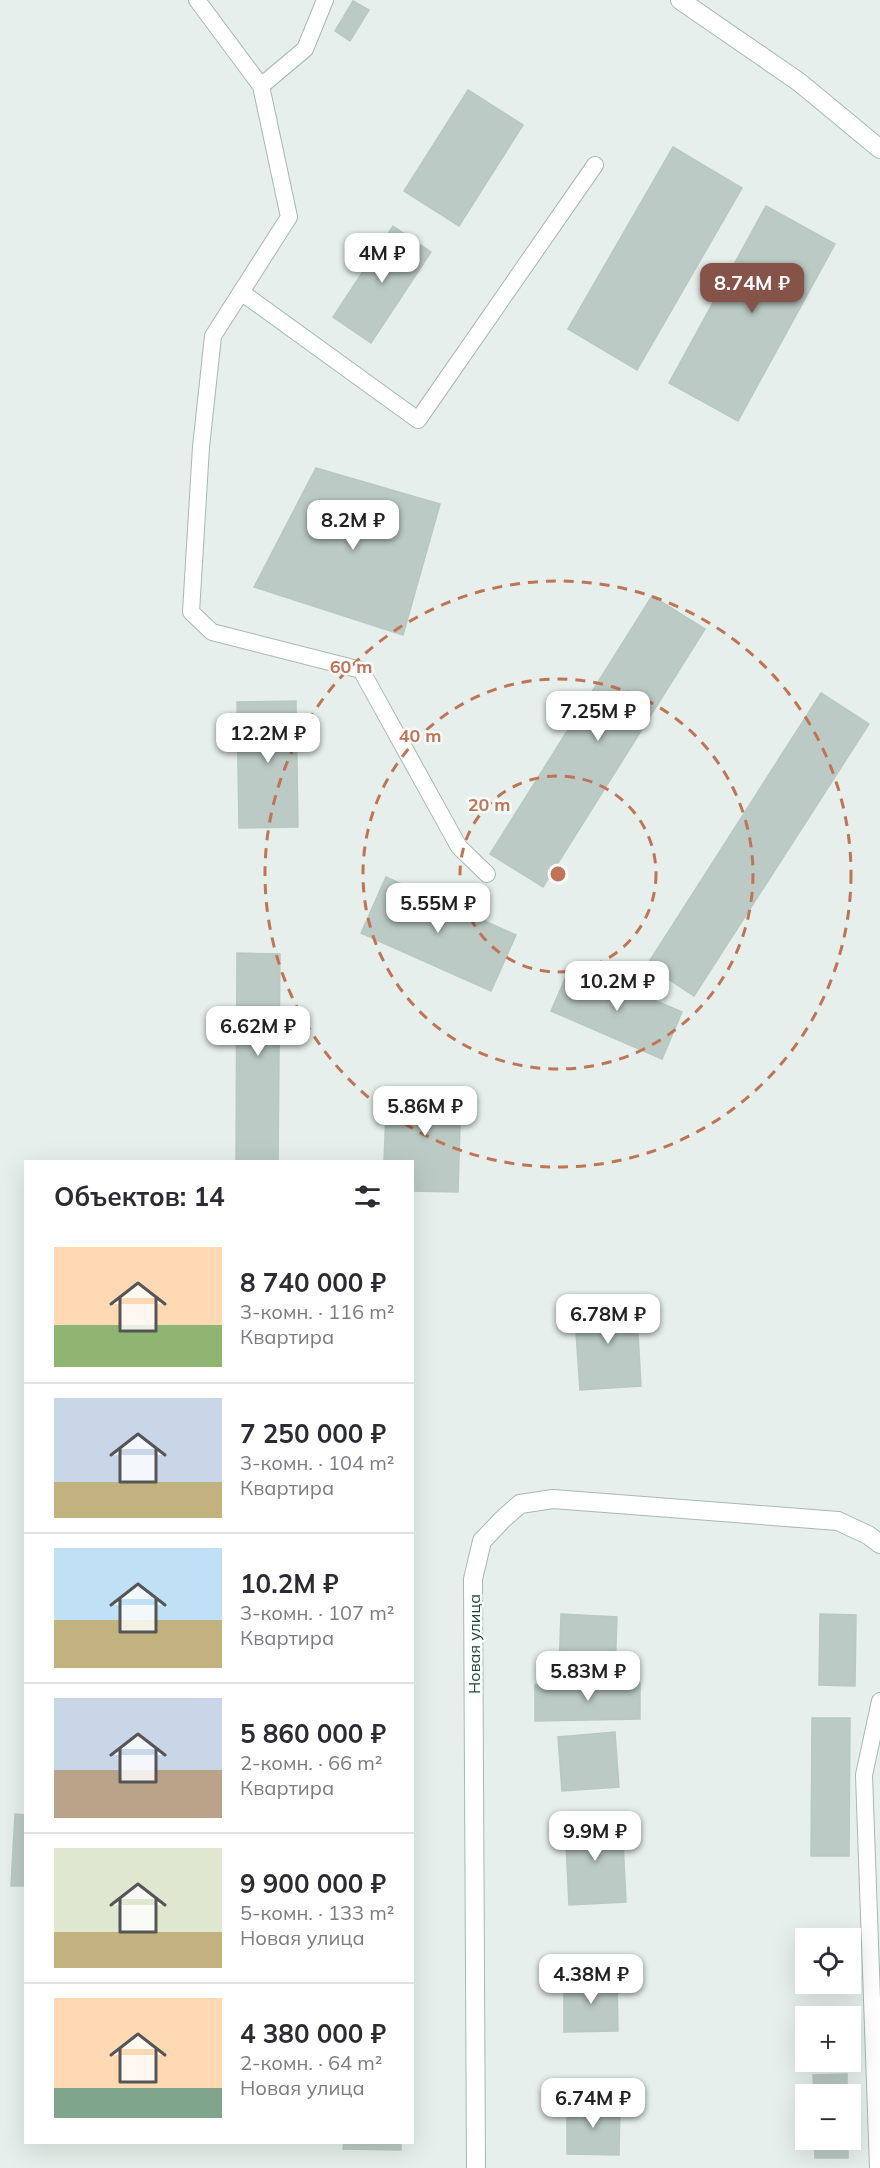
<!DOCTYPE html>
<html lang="ru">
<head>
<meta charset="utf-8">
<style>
  body { margin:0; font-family:Mulish,sans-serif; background:#f7f7f7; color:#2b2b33; height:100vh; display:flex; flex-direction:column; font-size:22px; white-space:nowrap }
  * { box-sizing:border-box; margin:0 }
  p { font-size:20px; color:#7c7c81 }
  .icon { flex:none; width:33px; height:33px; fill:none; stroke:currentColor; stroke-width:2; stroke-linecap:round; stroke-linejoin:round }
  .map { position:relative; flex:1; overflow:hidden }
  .side { position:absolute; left:24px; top:1160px; width:390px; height:984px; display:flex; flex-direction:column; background:#fff; border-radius:0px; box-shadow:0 6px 24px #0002 }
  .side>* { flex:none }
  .controls { position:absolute; left:795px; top:1928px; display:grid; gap:12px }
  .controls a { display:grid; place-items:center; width:66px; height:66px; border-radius:0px; background:#fff; box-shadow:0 6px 24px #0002; font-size:30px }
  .price { position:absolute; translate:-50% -51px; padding:0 14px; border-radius:12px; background:#fff; color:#222; font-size:20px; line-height:39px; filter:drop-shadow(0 2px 3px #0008) }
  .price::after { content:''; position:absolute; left:50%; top:36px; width:18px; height:14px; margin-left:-9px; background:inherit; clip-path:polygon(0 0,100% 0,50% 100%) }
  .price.active { background:#855347; color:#fff }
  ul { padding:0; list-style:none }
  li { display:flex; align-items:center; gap:18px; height:150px; padding:0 30px }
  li+li { border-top:2px solid #e1e1e2 }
  li span { display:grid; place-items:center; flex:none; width:168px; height:120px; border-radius:0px; color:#555 }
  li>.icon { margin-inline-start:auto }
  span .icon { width:72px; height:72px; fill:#fffc; stroke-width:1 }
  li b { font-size:26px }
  h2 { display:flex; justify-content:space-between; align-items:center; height:72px; padding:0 30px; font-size:26px }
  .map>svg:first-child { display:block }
</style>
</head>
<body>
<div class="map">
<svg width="880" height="2168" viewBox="0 0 880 2168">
  <rect width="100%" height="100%" fill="#e6efeb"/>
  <path fill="#bbcac4" stroke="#b8c9c2" stroke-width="1.5" d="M353,1L369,10L350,41L335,31Z
    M468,90L523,125L459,226L404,191Z
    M673,147L742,188L637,370L568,329Z
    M766,206L835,244L738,421L669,383Z
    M393,226L431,252L371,343L333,317Z
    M316,468L440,504L403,635L254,587Z
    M652,596L705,629L543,887L490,854Z
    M821,693L869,724L694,996L647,965Z
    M296,701L298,827L239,828L237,702Z
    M386,877L516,935L491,991L361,933Z
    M237,953L280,954L278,1161H236Z
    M571,965L682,1012L662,1059L551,1011Z
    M387,1089L461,1092L458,1192L412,1191V1161H384Z
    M636,1300L641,1386L580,1390L574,1304Z
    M561,1614L617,1617L615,1672L559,1670Z
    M820,1614L856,1615L855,1686L819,1685Z
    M640,1683V1719L535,1721V1685Z
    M812,1718H850L849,1856H811Z
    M615,1732L619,1787L562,1791L558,1737Z
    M15,1814L26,1815V1886H11Z
    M622,1820L626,1902L569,1905L565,1822Z
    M564,1978H617L618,2031L564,2032Z
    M847,2074V2094H814L813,2075Z
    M567,2103L620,2104L619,2155L567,2154Z
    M814,2139H848V2158H815Z
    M344,2142H401V2150L343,2149Z"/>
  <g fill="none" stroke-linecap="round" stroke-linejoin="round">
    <g stroke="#a8b8b2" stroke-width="18">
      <path id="service" d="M197,0L261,86L289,217L213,336L201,447L191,612L212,632L361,670L459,847L487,874
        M261,86L305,49L325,0
        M241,292L418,420L595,165
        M878,2168L864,1775L880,1701"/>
    </g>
    <g stroke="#a8b8b2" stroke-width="20">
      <path id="minor" d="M680,0L799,82L880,149
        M476,2168L473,1579L482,1541L503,1519L520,1504L553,1499L838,1521L868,1535L880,1544"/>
    </g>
    <use href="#service" stroke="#fff" stroke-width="16"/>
    <use href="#minor" stroke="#fff" stroke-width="18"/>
  </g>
  <g fill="none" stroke="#c07456" stroke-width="3" stroke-dasharray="10 8">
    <circle cx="558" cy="874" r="98"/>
    <circle cx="558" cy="874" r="195"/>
    <circle cx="558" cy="874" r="293"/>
  </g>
  <g text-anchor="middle" stroke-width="5" stroke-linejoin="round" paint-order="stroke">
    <g font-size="16" fill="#24423a" stroke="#f7fbf9">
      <text transform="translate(474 1644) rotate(-90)" y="6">Новая улица</text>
    </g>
  </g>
  <circle cx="558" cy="874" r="9" fill="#c07456" stroke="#f7fbf9" stroke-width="3"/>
  <g font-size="18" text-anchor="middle" font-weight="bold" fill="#c07456" stroke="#f7fbf9" stroke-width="5" stroke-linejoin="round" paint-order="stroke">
    <text x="351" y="673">60 m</text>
    <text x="420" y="742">40 m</text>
    <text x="489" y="811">20 m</text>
  </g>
</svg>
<div class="controls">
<a><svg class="icon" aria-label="locate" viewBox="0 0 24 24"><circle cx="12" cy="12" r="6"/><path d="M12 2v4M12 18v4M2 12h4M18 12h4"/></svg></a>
<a>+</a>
<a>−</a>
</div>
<b class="price" style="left:382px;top:284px">4M ₽</b>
<b class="price active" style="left:752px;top:314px">8.74M ₽</b>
<b class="price" style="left:353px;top:551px">8.2M ₽</b>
<b class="price" style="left:598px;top:742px">7.25M ₽</b>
<b class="price" style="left:268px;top:764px">12.2M ₽</b>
<b class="price" style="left:438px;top:934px">5.55M ₽</b>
<b class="price" style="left:617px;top:1012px">10.2M ₽</b>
<b class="price" style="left:258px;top:1057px">6.62M ₽</b>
<b class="price" style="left:425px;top:1137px">5.86M ₽</b>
<b class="price" style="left:608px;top:1345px">6.78M ₽</b>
<b class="price" style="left:588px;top:1702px">5.83M ₽</b>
<b class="price" style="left:595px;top:1862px">9.9M ₽</b>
<b class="price" style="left:591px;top:2005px">4.38M ₽</b>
<b class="price" style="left:593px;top:2129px">6.74M ₽</b>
<section class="side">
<h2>Объектов: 14<svg class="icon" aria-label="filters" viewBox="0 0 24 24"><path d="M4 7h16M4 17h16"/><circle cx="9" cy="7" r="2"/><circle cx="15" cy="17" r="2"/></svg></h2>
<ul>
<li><span style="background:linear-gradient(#ffd9b3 65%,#8fb573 0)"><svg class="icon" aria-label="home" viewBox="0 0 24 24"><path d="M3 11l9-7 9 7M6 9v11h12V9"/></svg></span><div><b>8 740 000 ₽</b><p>3-комн. · 116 m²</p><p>Квартира</p></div></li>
<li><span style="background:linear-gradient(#c9d6e8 70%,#c2b280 0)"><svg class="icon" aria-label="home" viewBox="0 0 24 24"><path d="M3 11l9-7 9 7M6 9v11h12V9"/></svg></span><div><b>7 250 000 ₽</b><p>3-комн. · 104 m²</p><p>Квартира</p></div></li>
<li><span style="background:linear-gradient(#bfe0f5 60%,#c2b280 0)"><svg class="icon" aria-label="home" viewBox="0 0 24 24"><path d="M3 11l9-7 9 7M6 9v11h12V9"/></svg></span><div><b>10.2M ₽</b><p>3-комн. · 107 m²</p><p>Квартира</p></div></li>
<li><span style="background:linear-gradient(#c9d6e8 60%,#b9a48a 0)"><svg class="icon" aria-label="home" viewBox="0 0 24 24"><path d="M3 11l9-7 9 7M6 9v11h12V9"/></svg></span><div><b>5 860 000 ₽</b><p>2-комн. · 66 m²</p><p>Квартира</p></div></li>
<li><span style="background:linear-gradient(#dfe7d0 70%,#c2b280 0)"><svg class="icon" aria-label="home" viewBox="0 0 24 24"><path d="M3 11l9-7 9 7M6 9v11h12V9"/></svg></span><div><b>9 900 000 ₽</b><p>5-комн. · 133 m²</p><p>Новая улица</p></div></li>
<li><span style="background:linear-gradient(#ffd9b3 75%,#7fa58c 0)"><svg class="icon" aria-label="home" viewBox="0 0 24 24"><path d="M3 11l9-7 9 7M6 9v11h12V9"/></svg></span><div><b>4 380 000 ₽</b><p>2-комн. · 64 m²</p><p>Новая улица</p></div></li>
</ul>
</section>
</div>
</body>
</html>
